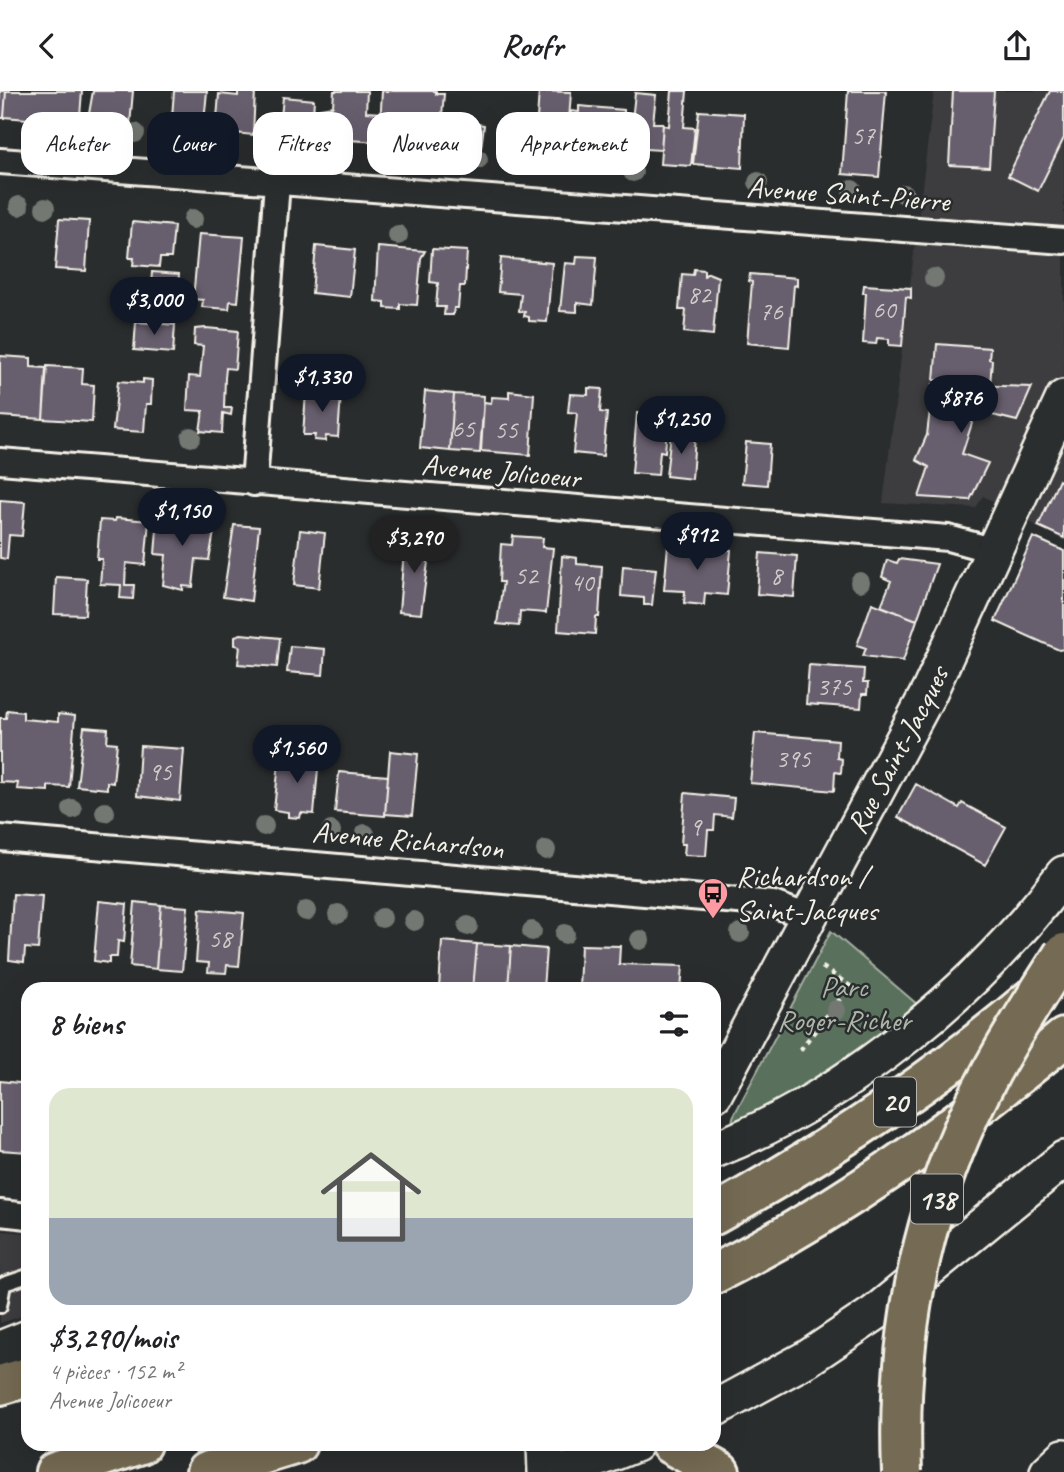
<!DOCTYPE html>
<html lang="fr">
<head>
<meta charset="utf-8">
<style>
  body { margin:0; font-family:Caveat,sans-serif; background:#f6f6f6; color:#202124; height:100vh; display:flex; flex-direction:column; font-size:26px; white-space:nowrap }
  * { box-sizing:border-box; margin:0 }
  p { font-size:23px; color:#757577 }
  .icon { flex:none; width:38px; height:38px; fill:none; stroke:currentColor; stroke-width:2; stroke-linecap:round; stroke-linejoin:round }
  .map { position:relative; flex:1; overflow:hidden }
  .sheet { position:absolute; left:21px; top:891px; width:700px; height:469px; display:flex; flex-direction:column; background:#fff; border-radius:21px; box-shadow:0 7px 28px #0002 }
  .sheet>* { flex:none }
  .guide { position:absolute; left:21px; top:21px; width:700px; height:63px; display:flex; gap:14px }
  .price { position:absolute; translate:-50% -60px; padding:0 16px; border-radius:24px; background:#111827; color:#fff; font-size:23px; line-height:46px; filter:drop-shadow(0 2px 4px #0008) }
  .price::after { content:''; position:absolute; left:50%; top:42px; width:21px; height:16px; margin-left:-10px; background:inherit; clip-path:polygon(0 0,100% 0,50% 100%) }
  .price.current { background:#222; color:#fff }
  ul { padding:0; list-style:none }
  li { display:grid; align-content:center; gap:14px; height:371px; padding:0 28px }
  li span { display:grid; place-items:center; height:217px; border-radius:21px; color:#555 }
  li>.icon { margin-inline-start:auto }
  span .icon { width:126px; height:126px; fill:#fffc; stroke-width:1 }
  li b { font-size:30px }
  h2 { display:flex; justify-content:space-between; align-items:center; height:84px; padding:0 28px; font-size:30px }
  .tag { padding:0 24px; border-radius:21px; background:#fff; box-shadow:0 7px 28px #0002; font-size:24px; line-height:63px }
  .tag.current { background:#111827; color:#fff }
  header { display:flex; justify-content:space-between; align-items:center; height:91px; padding:0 28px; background:#fff; font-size:32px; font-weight:600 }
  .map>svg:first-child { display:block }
</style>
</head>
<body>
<header><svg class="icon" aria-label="back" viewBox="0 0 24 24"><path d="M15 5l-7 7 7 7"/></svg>Roofr<svg class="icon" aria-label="share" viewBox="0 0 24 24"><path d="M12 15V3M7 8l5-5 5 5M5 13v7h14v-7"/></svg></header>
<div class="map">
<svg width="1064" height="1381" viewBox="0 0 1064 1381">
  <rect width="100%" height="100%" fill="#2a2d2e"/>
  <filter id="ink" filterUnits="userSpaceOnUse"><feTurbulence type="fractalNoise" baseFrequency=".0143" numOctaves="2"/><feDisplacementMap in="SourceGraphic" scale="14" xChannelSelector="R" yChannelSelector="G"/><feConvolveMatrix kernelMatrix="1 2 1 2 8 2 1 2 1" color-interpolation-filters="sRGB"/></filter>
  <g filter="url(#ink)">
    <path fill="#3d3c41" d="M934,0H1064V450L983,405L976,417L883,412Z
      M0,1140L28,1142V1223L0,1232Z"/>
    <path fill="#586f5c" stroke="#a6b0a2" stroke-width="2" d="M831,840L918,914C859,959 799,1000 732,1034L733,1026Z"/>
    <path fill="#685e6e" stroke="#f4f1e8" stroke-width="2" d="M0,0H6L4,27H0Z
      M6,0H82L80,25L64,24V31L4,26Z
      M93,0H133L130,34H87Z
      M174,0H207L203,42L171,39Z
      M238,0H255L253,44L216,40L219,3L238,5Z
      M334,0H367L366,21L381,22L379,51L317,47L320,17L333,15Z
      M382,0H436V3H444L439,57L379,51Z
      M539,0L571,1L567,57L535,55Z
      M672,0H687L684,36L695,37L691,75L660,73L663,34L669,35Z
      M848,0H886L879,86L842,83Z
      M953,0H994L989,76L949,74Z
      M1050,0H1064V47L1038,100L1008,85Z
      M635,2L656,4L653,32H663L661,59L629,57Z
      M283,6L314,9L311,51L303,50L302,55L287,54V47H279Z
      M579,15L624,19V24L632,25L628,72L566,67L571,20L579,21Z
      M699,20L744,23L742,77L693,73Z
      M445,25L472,27V32L484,34L481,57H470L466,60L459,59L456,55H443Z
      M59,128L89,130L86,180L55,178Z
      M132,131L174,135L171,167H160L159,176L133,174L134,167H129Z
      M199,143L244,146L238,211L230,210L229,218L202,216L203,209L193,208Z
      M316,155L355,159L350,206L312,202Z
      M378,156L425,160L421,167L417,214L400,213V218L385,217V211L375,210Z
      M432,158L467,160L465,195H460L458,217H454L453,224H444L445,216H436L438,192L430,191Z
      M577,165L597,166L593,214L577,212V221L560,220L565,172L576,173Z
      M501,167L552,172L547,231L529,230V226L524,225L525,221L519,220L521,203L498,201Z
      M694,178L704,179V185L708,182L718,186L713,244L684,241L686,219H679L682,183L693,184Z
      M152,181L179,183L175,234L148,232Z
      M750,183L797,187V195L794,194L789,256L747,252L752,191L749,190Z
      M864,194L911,197V207L906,206L902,255L889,254V248L877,247L876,253L863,252L866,202H863Z
      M136,231L175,234L173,262L134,259Z
      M206,237L238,240L235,278L226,277L225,287L224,317H232L231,324L223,322L222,342L200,340L203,320L187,319L189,285L200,286L203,255L194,254L195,238Z
      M937,253L990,257L989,268L992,269L990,294L934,289Z
      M0,265L31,267V276L46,277L43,328L0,325Z
      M47,275L83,277L82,293L94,294L92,331L43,328Z
      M143,288L152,289L151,313H146L144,341L113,339L118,290L143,292Z
      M933,293L1032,296L1017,330L976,320L962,363L988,372L970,409L919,406L929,376L916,369L927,344Z
      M319,295L330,296L329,303H341L338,346L326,345L325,350L314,349L315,344H303L306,301H318Z
      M588,297L602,298L600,321L607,322L603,365L573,362L577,322L568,321L570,303L588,304Z
      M425,300L454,303L450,360L420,357Z
      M509,300L534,303L530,364L481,360L484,311L491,312L492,306L509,307Z
      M454,303L484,305L480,362L450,360Z
      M637,322L668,325L665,361L660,360L658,384L632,382Z
      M671,342L695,345L692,388L666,385Z
      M746,351L770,353L767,394L742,392Z
      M1059,389L1064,392V447L1038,435Z
      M0,409L25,411L22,445L9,444L7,468L0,467Z
      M158,425L199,428L198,433L215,435L209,469L196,468L193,496L183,495V499L163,494L166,464L155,463Z
      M116,427L149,430L145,474L126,472L125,494H134L133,508L120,507L121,494L100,493L102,468H97L100,429L115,430Z
      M234,434L259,436L251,510L223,506Z
      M300,439L325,442L319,497L294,494Z
      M513,445L543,447L542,456L553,457L546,522L520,520L519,535L497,533L503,491H499L501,453L512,454Z
      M1033,446L1064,460V558L1059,559L995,530Z
      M405,447L431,449L421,523L399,521Z
      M668,454L731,459L727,504L705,502L704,514L684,512L685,500L664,499Z
      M760,462L797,465L794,506L757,503Z
      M562,465L577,467V473L602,475L599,526H596L595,543L558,540Z
      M899,468L937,473L917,529L881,515L891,490L882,486L887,469L897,472Z
      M623,475L656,478L652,514H644V507L621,505Z
      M56,486L87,488L85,524L54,523Z
      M872,512L917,529L903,570L863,565L866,557L857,554Z
      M241,543L280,547L277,576L238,573L240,555L235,554V545Z
      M290,555L325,558L323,584L287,581Z
      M809,574L864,578L863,592H868L867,603H862L861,617L806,613Z
      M7,619L23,621V628L58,631V623L75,625L69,696L48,695V700L17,698L18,692L0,691V627H6Z
      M84,636L108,638L107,651L117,652L113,692L107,691V698L77,695Z
      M755,642L838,649L837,667L842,668L841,682L835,681L834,700L750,692Z
      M140,655L184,658L180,710L137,705Z
      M390,660L418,663L412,725L385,723Z
      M280,662L319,666L314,723L301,722L300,727L288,726V721L274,719Z
      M339,681L388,685L385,725L335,721Z
      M916,693L959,717L962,712L1006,736L985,774L898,726Z
      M685,702L734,707L732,726L715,724L714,739H708L706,765L684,764L685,753H681Z
      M13,803L42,805L38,858L25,857L24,871L9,869Z
      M99,810L127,813L124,851L118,850L117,866H109V872L94,870Z
      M135,811L161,814L156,878L130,875Z
      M161,814L188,816L182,880L156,878Z
      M200,818L244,822L239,875L227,874L226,882L208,881L209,872L196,871Z
      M442,850L477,853L473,898H439Z
      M477,853L511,855L508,898H473Z
      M581,854L620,855L619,873L683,875L681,898H579Z
      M511,855L546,858L543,898H508Z
      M0,990L28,993V1061L0,1059Z"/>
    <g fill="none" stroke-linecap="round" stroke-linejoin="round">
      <g stroke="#f4f1e8" stroke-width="18">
        <path id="lane" d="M0,1215L4,1193L28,1185"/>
      </g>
      <g stroke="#f4f1e8" stroke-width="30">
        <path id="street" d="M0,70L1064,150
          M0,370L948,447L995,460
          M254,392L277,92
          M0,747L773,813L808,826
          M0,1122L28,1125"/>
      </g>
      <g stroke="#f4f1e8" stroke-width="40">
        <g id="secondary">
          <path id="s1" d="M714,1003L929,601L1064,307"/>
          <path d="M714,1059C847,1007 980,897 1064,783"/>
          <path d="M0,1258L28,1247"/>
          <path d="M714,1318L808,1267L875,1222L1064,1068"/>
          <path d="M545,1353L546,1381"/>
          <path d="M565,1381L635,1353"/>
          <path d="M1048,1381L1064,1366"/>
        </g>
      </g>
      <g stroke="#f4f1e8" stroke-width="44">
        <path id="highway" d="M714,1124C826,1061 935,990 1033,906
          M714,1183C840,1120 956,1036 1064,947
          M0,1294L28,1286
          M670,1353L720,1381
          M55,1381L141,1353
          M206,1381L297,1353"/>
      </g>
      <path stroke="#f4f1e8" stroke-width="4.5" stroke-dasharray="5 5" stroke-linecap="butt" d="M800,959L850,895L818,873"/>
      <use href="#lane" stroke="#2a2d2e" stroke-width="12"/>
      <use href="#street" stroke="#2a2d2e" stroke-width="24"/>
      <use href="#secondary" stroke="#2a2d2e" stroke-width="35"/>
      <use href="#highway" stroke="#746b52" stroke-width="38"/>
      <g stroke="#f4f1e8" stroke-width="44" stroke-linecap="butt">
        <path id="highway-bridge" d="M902,1381C897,1265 915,1150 961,1043C988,979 1027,920 1064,862"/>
      </g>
      <use href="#highway-bridge" stroke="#746b52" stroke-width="38"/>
    </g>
    <g fill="#737872">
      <circle cx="135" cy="42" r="10"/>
      <circle cx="405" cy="63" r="10"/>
      <circle cx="457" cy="67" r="10"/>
      <circle cx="478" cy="68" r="10"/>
      <circle cx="633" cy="81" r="10"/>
      <circle cx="758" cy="91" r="10"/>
      <circle cx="852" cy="99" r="10"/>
      <circle cx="904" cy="103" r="10"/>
      <circle cx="19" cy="115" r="10"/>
      <circle cx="45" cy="117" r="10"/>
      <circle cx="193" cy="128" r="10"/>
      <circle cx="398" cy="144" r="10"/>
      <circle cx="934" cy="187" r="10"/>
      <circle cx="191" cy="346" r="10"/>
      <circle cx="860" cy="491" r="10"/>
      <circle cx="72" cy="718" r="10"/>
      <circle cx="105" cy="721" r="10"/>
      <circle cx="264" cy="735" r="10"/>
      <circle cx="331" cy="740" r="10"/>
      <circle cx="365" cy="743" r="10"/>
      <circle cx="546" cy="759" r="10"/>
      <circle cx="306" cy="820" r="10"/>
      <circle cx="338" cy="823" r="10"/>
      <circle cx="382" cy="827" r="10"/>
      <circle cx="414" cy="830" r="10"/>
      <circle cx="468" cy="835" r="10"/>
      <circle cx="532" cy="840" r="10"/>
      <circle cx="740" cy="842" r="10"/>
      <circle cx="565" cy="843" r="10"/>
      <circle cx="640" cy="849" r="10"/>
      <circle cx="836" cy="919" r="10"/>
    </g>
  </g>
  <defs>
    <g id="bus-pin" transform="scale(1.575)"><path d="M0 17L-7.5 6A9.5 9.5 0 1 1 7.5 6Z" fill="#ff9aa2" stroke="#2a2d2e"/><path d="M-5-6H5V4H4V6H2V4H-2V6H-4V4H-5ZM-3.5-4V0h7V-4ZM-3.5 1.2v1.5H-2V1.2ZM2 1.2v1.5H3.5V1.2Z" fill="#111"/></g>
  </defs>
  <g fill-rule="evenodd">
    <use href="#bus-pin" x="713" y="802"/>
  </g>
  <g text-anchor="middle" stroke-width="5" stroke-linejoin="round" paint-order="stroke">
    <g font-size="26" fill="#d1ccca">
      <text x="863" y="53">57</text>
      <text x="699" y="212">82</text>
      <text x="884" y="227">60</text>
      <text x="771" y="229">76</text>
      <text x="463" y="346">65</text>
      <text x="506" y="347">55</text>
      <text x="526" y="493">52</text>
      <text x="776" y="493">8</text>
      <text x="582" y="500">40</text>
      <text x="834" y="604">375</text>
      <text x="793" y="676">395</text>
      <text x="160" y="689">95</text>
      <text x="695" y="744">9</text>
      <text x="220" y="856">58</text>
    </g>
    <g fill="#2a2d2e" stroke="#b7b6b0" stroke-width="2">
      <rect x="874" y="986.5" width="42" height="49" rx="5"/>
      <rect x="911" y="1083.5" width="52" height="49" rx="5"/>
    </g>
    <g font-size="28" font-weight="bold" fill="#f4f1e8">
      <text x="895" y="1021">20</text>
      <text x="937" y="1118">138</text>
    </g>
    <g font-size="30" fill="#f4f1e8" stroke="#2a2d2e">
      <text transform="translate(848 103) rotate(4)" y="10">Avenue Saint-Pierre</text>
      <text transform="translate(501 380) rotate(5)" y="10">Avenue Jolicoeur</text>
      <text dy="10" stroke="none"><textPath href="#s1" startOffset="390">Rue Saint-Jacques</textPath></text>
      <text transform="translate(408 749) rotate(5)" y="10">Avenue Richardson</text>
    </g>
    <g font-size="30" fill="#f4f1e8" stroke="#2a2d2e" text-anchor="start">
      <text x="736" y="795">Richardson /<tspan x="736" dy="34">Saint-Jacques</tspan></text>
    </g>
    <g font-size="30" fill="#aeb6a9" stroke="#2a2d2e">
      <text x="844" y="905">Parc<tspan x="844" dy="34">Roger-Richer</tspan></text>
    </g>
  </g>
</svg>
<b class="price" style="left:154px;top:246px">$3,000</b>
<b class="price" style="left:322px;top:323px">$1,330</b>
<b class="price" style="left:961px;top:344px">$876</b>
<b class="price" style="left:681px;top:365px">$1,250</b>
<b class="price" style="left:182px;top:457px">$1,150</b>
<b class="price" style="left:697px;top:481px">$912</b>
<b class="price current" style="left:414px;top:484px">$3,290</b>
<b class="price" style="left:297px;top:694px">$1,560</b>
<div class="guide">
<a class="tag">Acheter</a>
<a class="tag current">Louer</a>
<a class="tag">Filtres</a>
<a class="tag">Nouveau</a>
<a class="tag">Appartement</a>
</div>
<section class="sheet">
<h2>8 biens<svg class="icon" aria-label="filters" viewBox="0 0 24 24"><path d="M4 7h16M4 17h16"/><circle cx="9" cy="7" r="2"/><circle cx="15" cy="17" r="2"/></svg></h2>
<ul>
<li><span style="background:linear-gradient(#dfe7d0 60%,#9aa5b1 0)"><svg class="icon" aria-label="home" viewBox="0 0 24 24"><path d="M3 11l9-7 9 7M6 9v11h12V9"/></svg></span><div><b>$3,290/mois</b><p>4 pièces · 152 m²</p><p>Avenue Jolicoeur</p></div></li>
</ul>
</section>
</div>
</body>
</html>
